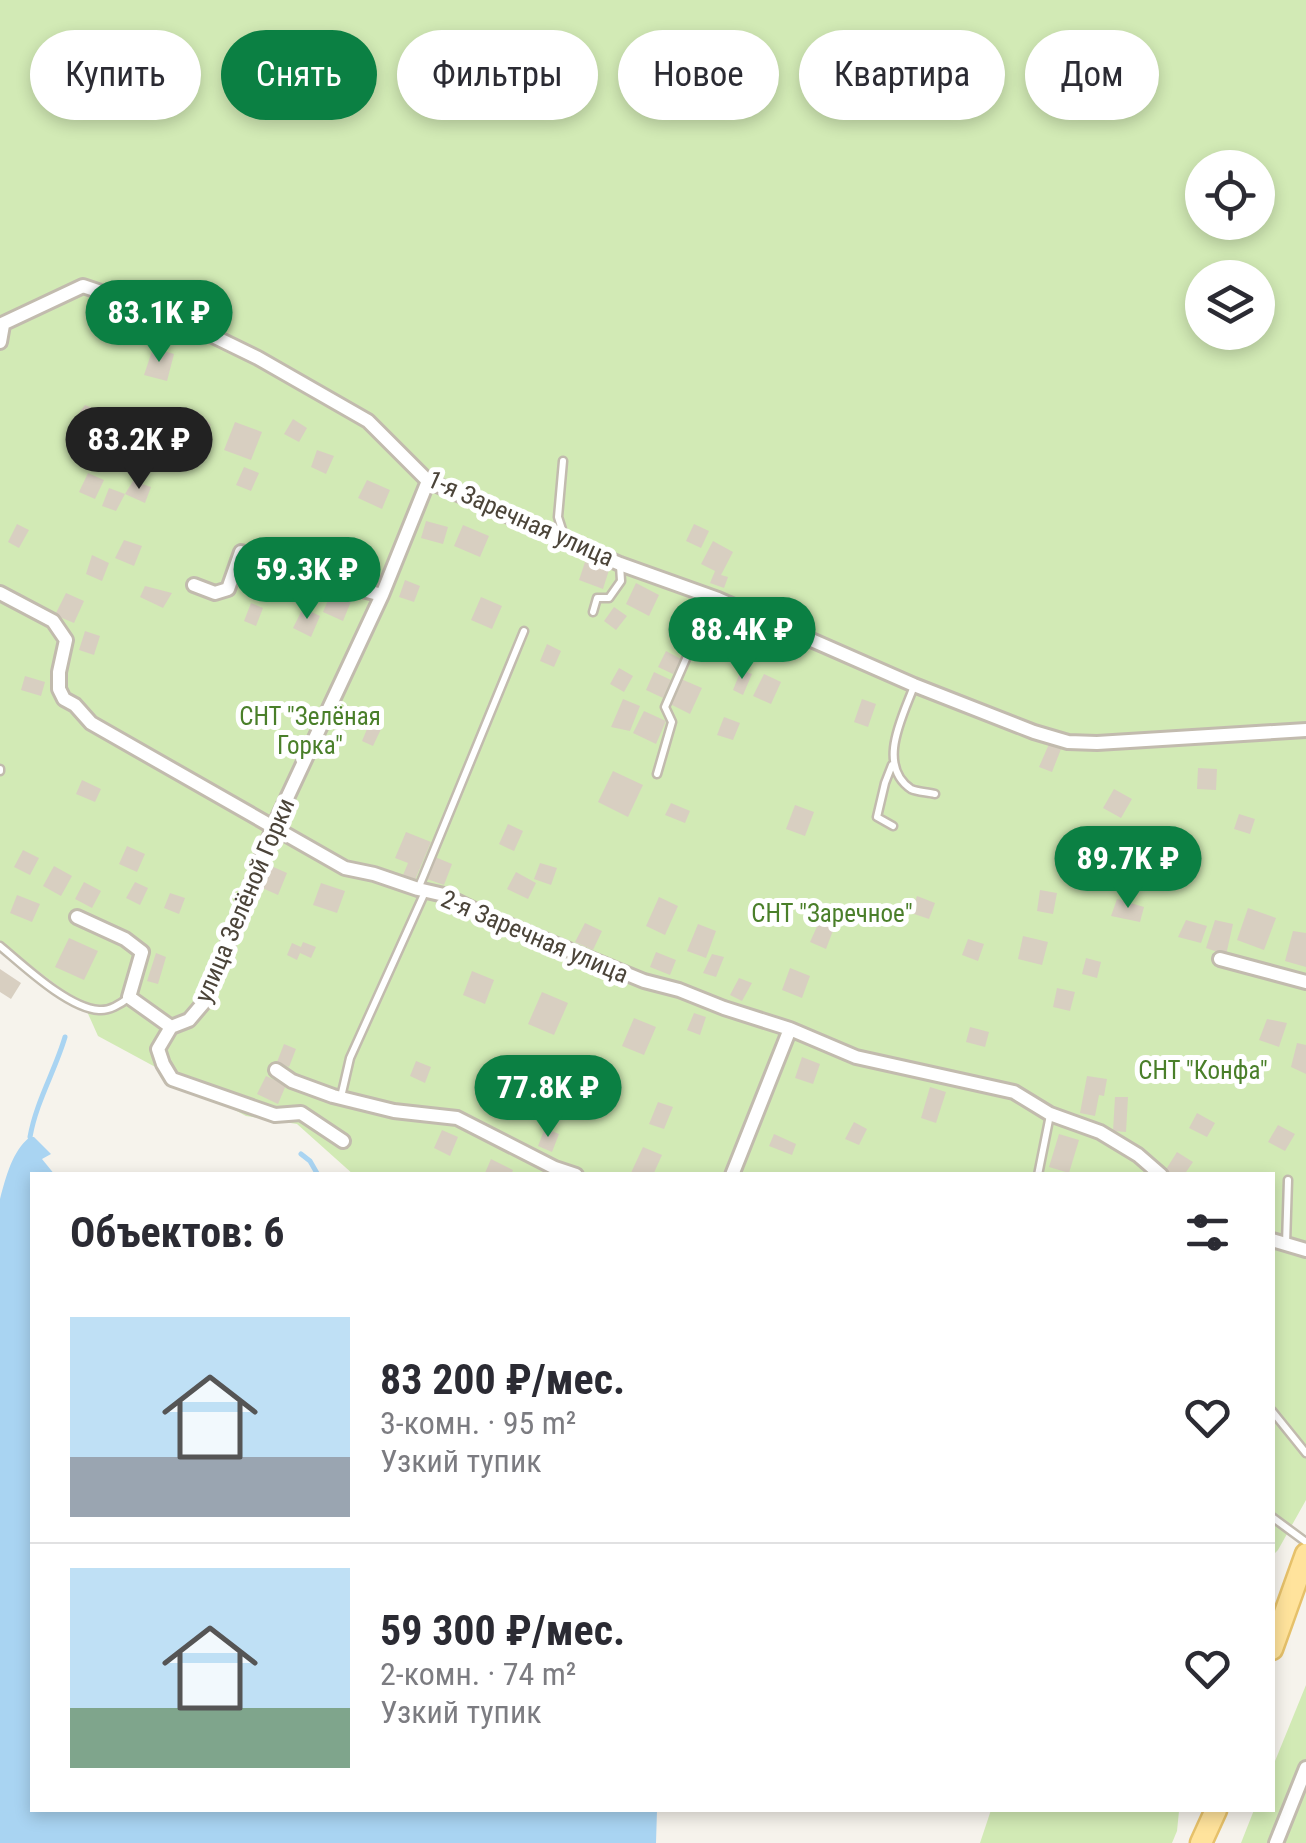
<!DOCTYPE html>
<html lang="ru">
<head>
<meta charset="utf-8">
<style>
  body { margin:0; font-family:"Roboto Condensed",sans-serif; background:#f2f2f3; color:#2b2b33; height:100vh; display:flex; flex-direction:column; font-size:38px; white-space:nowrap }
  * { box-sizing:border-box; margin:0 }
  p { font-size:32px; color:#7c7c81 }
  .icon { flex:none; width:55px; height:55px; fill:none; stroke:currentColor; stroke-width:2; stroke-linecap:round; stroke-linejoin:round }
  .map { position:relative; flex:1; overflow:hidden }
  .panel { position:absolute; left:30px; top:1172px; width:1245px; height:640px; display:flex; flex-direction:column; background:#fff; border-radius:0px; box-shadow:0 5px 15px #0003 }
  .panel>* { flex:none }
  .banner { position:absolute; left:30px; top:30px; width:1248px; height:90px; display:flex; gap:20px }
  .controls { position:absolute; left:1185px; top:150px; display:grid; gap:20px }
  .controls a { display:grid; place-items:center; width:90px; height:90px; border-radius:50%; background:#fff; box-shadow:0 5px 15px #0003; font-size:50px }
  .price { position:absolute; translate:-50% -85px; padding:0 22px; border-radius:35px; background:#0b8043; color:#fff; font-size:32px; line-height:65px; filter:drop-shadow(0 2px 5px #0008) }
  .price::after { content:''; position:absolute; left:50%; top:60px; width:30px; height:22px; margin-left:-15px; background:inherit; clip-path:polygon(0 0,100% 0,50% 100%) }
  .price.current { background:#222; color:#fff }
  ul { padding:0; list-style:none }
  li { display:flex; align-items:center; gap:30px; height:250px; padding:0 40px }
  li+li { border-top:2px solid #e1e1e2 }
  li span { display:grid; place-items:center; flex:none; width:280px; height:200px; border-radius:0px; color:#555 }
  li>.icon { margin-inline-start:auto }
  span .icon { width:120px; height:120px; fill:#fffc; stroke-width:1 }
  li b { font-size:42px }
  h2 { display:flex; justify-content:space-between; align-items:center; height:120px; padding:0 40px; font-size:42px }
  .tag { padding:0 35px; border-radius:45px; background:#fff; box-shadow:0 5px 15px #0003; font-size:35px; line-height:90px }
  .tag.current { background:#0b8043; color:#fff }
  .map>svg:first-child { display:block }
</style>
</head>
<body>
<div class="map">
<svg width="1306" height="1843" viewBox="0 0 1306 1843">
  <rect width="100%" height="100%" fill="#f6f3ec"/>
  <path fill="#d2eab5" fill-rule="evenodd" d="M0,0H1306V1500L1278,1550L1273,1555L1272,1175H354L297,1124L246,1116L98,1036L85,1007L0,942ZM1202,168H1258V222H1202ZM1202,278H1258V332H1202Z
    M1306,1685V1843H1241L1254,1810H1272L1273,1766Z
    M991,1810H1179V1811L1177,1831L1172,1843H980Z"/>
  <path fill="#a9d4f2" d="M30,1137H34L51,1154L42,1159L55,1175H32V1810H657L656,1843H0V1199C6,1177 12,1151 30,1137Z"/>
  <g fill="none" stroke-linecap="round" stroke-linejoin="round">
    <path stroke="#a9d4f2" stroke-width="5" d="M30,1137C36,1102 55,1071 65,1037
      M301,1154L310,1161L318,1175"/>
  </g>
  <path fill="#d8cfc1" d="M153,348L174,354L167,381L144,375Z
    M85,405L107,414L95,433L74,420Z
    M197,411L211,425L195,441L181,428Z
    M293,419L307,428L299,442L284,434Z
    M235,422L262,432L251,460L224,450Z
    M166,439L180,444L172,463L158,457Z
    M317,450L334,456L326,474L311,467Z
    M244,467L259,473L251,491L236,485Z
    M88,473L104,480L95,499L79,492Z
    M367,480L390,490L382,509L358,498Z
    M133,481L151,487L145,503L125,494Z
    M109,488L125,494L116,511L102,506Z
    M426,521L448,527L443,544L421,538Z
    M17,524L29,530L19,548L8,542Z
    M694,524L709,531L701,548L686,541Z
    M463,525L489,536L480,557L454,546Z
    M124,540L142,546L134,566L115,558Z
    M713,541L733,552L721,575L728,577L724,588L710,583L715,571L701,564Z
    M92,555L109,563L102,581L86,574Z
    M585,562L609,570L603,589L579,580Z
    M277,576L296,583L291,599L272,592Z
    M405,580L420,586L414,602L399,597Z
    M636,583L659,595L649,616L626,604Z
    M145,586L172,593L163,608L140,597Z
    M332,591L352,599L343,621L323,612Z
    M66,593L84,601L74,623L55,615Z
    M481,597L502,606L492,629L471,620Z
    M251,603L263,608L256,626L244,621Z
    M614,607L627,616L616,630L604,621Z
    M303,608L320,616L311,637L293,628Z
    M722,611L733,615L721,641L704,633L709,621L716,625Z
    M85,631L100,636L94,655L79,650Z
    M764,632L787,641L783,652L760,643Z
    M547,644L561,651L554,667L540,661Z
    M666,651L681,659L673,674L658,667Z
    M619,668L633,676L624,692L610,684Z
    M741,670L752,674L743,695L733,690Z
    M654,672L671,680L663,698L646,690Z
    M764,674L781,682L771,704L753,696Z
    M25,676L45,682L41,696L21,690Z
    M681,679L702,688L690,714L670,704Z
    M623,699L640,706L630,731L611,727Z
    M862,699L876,704L868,727L854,722Z
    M644,711L666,721L656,744L633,733Z
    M724,717L740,723L733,740L717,735Z
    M370,722L382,727L373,746L362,741Z
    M1049,744L1061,749L1052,772L1039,767Z
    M1198,768L1217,769L1216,790L1197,789Z
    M613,771L643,785L628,817L598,802Z
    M82,780L101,789L95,802L76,794Z
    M1114,789L1132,799L1121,818L1103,808Z
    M671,803L690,811L685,823L665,815Z
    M795,805L814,812L805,836L786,829Z
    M1239,814L1255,819L1250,834L1234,829Z
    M508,824L523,831L514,851L499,844Z
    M406,832L431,842L415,880L403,875L408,863L395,858Z
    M127,846L145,854L137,872L119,864Z
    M23,850L39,858L30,875L14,867Z
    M1169,853L1195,858L1189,881L1165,875Z
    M435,857L452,864L444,885L427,879Z
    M540,863L557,868L551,885L534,879Z
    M269,865L287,873L278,895L260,887Z
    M54,866L72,876L61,896L43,886Z
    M516,872L536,883L528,899L507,889Z
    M84,882L101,891L92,908L75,899Z
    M135,882L148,888L140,905L126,898Z
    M321,883L345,891L337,913L313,905Z
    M1040,890L1057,893L1053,914L1037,911Z
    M170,893L185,898L179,914L164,908Z
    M17,895L40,904L32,922L10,913Z
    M917,896L935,903L929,919L911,913Z
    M659,897L678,906L665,935L646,926Z
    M1117,899L1144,907L1140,922L1111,916Z
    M1248,908L1276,918L1264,950L1237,940Z
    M1186,920L1207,926L1201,943L1178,937Z
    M1215,920L1233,924L1226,955L1206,948Z
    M819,922L834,928L826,949L810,942Z
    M585,923L602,931L593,950L575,942Z
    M698,924L716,931L706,958L687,951Z
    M1293,931L1306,933V967L1285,961Z
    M1023,936L1048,942L1042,965L1018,959Z
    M69,938L98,951L84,980L55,967Z
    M968,939L984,944L978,961L962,955Z
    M303,942L316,947L311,958L300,953L297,960L287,955L292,943L301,947Z
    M656,952L676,960L670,975L650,967Z
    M156,953L166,957L158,984L147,981Z
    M712,954L724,957L716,977L703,973Z
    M1086,958L1101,962L1097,978L1082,974Z
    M790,968L810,976L802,998L782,990Z
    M0,969L21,983L11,999L0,992Z
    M472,971L494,980L485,1004L463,995Z
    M739,978L752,983L742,1001L730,995Z
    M1057,988L1075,992L1070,1011L1053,1007Z
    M542,992L568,1003L554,1035L528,1024Z
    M694,1013L706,1017L700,1035L687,1030Z
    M634,1018L656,1027L644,1055L622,1046Z
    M1267,1019L1287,1023L1279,1047L1259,1040Z
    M970,1027L989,1032L985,1047L966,1042Z
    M1297,1043L1306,1045V1074L1291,1067Z
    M284,1044L296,1049L289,1067L277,1062Z
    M802,1057L820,1064L813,1084L795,1078Z
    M416,1061L431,1067L425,1083L410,1076Z
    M266,1076L286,1085L278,1104L257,1094Z
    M1087,1076L1107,1079L1104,1096L1099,1095L1095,1116L1080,1113Z
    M930,1087L946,1092L936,1123L921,1118Z
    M1115,1097H1128L1126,1132L1113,1131Z
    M658,1102L673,1107L664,1129L649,1124Z
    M1197,1113L1215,1123L1207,1137L1189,1128Z
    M854,1122L867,1129L859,1145L845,1139Z
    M1278,1125L1295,1134L1285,1151L1268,1142Z
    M545,1128L559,1134L552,1152L538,1146Z
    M442,1130L458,1137L450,1156L434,1148Z
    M774,1134L796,1144L792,1155L769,1146Z
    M1059,1134L1079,1140L1069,1173L1049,1167Z
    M643,1147L662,1155L653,1175H630Z
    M1177,1152L1193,1162L1184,1175H1170L1165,1171Z
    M491,1159L513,1170L511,1175L485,1173Z"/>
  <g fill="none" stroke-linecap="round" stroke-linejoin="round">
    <g stroke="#c2bbae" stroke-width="11">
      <path id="service" d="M563,461L558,517L565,539
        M593,612L597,598H609L621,581L620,565
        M914,686C903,716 876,765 911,789C917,792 928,792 935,794
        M892,765L885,783L877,817L893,826
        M0,769V771
        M657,774L672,722L665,707L689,652L718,600
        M418,889L524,631
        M0,946C24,966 68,1008 99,1010C109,1011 121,1004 128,998
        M341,1097L350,1058L425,892
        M1038,1175L1050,1115
        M1286,1244L1288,1180
        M1272,1411L1306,1453
        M1272,1517L1306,1542"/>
    </g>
    <g stroke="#c2bbae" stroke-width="18">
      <path id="minor" d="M0,325L83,286L172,316L258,358L368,421L428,481L620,564L718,599L914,685L1034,732L1068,742L1097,743L1306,730
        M0,342L3,325
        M194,585L215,593L228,589L241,552L298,573L382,595
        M0,593L53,621L66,640L59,672V689L64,699L75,705L91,723L345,868L374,874L418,889L444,895L491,918L644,981L679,990L724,1008L790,1029L856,1057L1014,1092L1050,1114L1100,1132L1138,1155L1161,1175
        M77,917L125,939L142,952L129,997L171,1027
        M1220,959L1306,982
        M276,1070L292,1081L333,1096L394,1111L457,1118L555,1168L576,1175
        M343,1141L301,1113L275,1115L172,1079L163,1064L158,1049L171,1027L189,1020L206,1000L273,828L382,595L428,481
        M732,1175L790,1029
        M1272,1240L1306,1250
        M1276,1843L1306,1768"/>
    </g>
    <g stroke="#e6c16a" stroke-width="25">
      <path id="primary" d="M1272,1649L1306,1554
        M1201,1843L1216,1810"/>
    </g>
    <use href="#service" stroke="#fff" stroke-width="6"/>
    <use href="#minor" stroke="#fff" stroke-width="12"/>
    <use href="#primary" stroke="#ffe39c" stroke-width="20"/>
  </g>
  <g text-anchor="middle" stroke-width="10" stroke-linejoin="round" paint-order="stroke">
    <g font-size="25" fill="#4b4439" stroke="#fff">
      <text transform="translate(521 518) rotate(24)" y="9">1-я Заречная улица</text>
      <text transform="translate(244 900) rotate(-67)" y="9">улица Зелёной Горки</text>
      <text transform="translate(535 936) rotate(23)" y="9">2-я Заречная улица</text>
    </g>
    <g font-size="25" fill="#4a7f2a" stroke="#fff">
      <text x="310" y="725">СНТ "Зелёная<tspan x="310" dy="29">Горка"</tspan></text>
      <text x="832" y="922">СНТ "Заречное"</text>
      <text x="1203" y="1079">СНТ "Конфа"</text>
    </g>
  </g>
</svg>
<div class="controls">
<a><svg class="icon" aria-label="locate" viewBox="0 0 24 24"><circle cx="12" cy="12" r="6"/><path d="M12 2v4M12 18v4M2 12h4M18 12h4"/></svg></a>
<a><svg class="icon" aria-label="layers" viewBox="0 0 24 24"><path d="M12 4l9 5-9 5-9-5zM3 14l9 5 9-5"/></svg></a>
</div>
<b class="price" style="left:159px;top:365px">83.1K ₽</b>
<b class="price current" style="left:139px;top:492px">83.2K ₽</b>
<b class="price" style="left:307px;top:622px">59.3K ₽</b>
<b class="price" style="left:742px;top:682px">88.4K ₽</b>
<b class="price" style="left:1128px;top:911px">89.7K ₽</b>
<b class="price" style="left:548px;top:1140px">77.8K ₽</b>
<div class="banner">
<a class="tag">Купить</a>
<a class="tag current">Снять</a>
<a class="tag">Фильтры</a>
<a class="tag">Новое</a>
<a class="tag">Квартира</a>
<a class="tag">Дом</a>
</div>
<section class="panel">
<h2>Объектов: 6<svg class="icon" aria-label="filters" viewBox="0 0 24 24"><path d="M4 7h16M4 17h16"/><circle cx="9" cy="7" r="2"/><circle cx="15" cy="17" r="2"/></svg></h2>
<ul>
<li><span style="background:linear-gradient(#bfe0f5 70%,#9aa5b1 0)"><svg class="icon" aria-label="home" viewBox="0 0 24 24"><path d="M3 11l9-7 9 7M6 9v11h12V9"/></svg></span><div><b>83 200 ₽/мес.</b><p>3-комн. · 95 m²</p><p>Узкий тупик</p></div><svg class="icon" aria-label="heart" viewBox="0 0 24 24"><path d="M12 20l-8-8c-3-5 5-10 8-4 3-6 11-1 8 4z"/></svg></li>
<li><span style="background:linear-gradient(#bfe0f5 70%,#7fa58c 0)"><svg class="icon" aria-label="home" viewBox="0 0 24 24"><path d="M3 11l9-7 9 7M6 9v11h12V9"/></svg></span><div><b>59 300 ₽/мес.</b><p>2-комн. · 74 m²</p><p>Узкий тупик</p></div><svg class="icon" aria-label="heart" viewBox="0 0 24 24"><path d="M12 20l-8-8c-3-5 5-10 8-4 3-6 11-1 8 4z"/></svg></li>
</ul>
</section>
</div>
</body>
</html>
